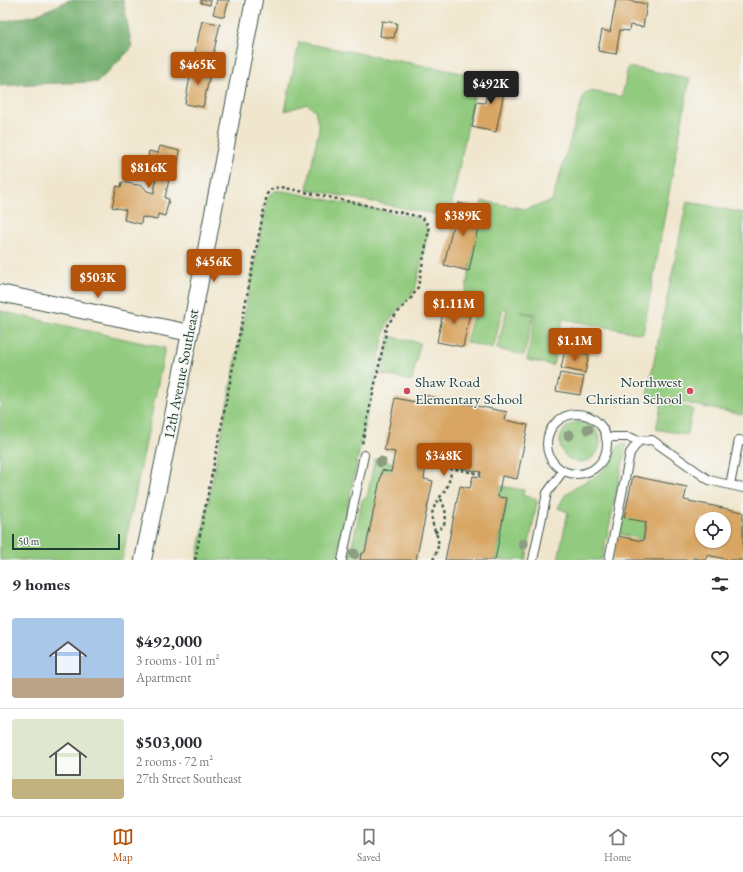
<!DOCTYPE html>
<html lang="en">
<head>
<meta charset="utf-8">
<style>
  body { margin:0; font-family:"EB Garamond",serif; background:#f7f7f7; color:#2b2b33; height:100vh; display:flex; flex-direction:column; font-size:15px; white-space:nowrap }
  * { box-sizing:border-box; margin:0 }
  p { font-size:13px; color:#7c7c81 }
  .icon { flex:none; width:22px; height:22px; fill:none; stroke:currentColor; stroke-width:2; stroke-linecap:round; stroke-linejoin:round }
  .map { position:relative; height:560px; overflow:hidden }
  .sheet { display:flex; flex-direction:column; background:#fff; flex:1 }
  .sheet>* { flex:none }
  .tools { position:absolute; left:695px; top:512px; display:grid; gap:8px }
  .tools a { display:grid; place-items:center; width:36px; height:36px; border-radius:50%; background:#fff; box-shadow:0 1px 3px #0004; font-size:20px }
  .scale { position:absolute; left:12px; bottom:10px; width:108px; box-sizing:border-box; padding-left:4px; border:2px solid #1f3d34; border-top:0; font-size:11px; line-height:14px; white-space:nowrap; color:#1f3d34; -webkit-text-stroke:3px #f6f6f2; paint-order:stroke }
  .price { position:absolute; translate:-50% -34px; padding:0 9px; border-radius:4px; background:#b45309; color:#fff; font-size:13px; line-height:26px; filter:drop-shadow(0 1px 2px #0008) }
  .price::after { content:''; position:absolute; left:50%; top:24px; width:12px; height:9px; margin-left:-6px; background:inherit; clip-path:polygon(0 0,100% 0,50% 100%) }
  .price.active { background:#222; color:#fff }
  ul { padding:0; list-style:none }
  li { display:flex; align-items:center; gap:12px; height:100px; padding:0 12px }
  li+li { border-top:1px solid #e1e1e2 }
  li span { display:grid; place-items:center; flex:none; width:112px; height:80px; border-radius:4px; color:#555 }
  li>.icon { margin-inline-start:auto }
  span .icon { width:48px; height:48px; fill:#fffc; stroke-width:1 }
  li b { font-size:17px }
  h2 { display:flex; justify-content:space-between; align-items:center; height:48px; padding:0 12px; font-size:17px }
  .dock { display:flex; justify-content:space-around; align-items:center; height:56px; border-top:1px solid #e1e1e2; background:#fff; font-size:11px; color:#7c7c81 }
  .dock a { display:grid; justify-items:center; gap:2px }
  .dock .active { color:#b45309 }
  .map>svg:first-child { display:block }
</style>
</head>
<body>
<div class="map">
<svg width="743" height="560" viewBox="0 0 743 560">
  <rect width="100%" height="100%" fill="#f6f6f2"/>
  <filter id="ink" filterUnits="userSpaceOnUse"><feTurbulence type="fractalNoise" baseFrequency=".025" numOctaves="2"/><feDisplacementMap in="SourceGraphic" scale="8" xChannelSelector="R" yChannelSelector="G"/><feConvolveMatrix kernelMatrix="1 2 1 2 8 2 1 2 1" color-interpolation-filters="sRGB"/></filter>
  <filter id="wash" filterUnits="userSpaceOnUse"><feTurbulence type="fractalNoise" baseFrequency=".012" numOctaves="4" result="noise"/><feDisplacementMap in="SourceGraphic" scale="16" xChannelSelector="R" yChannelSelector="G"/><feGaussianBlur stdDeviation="0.9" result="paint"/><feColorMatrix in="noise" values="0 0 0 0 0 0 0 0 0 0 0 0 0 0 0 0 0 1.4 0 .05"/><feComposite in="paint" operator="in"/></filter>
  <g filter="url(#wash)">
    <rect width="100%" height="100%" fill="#f0e6cd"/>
    <path fill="#92cb7f" stroke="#58845a" d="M299,42L478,76L449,217L307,189L319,128L315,110L307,104L285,111Z
      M628,67L690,78L643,334L563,319L553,365L527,360L536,314L520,312L534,315L524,355L497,349L507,309L503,308L493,349L466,342L476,304L464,301L482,201L526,209L552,201L584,94L590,91L622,97Z
      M275,191H284L418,218L423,221L428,231L416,286L412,295L390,319L386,326L336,560H197L267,199L270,195Z
      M687,201L743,213V415L647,395Z
      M0,311L165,348L122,560H0Z
      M389,336L420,343L412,381L381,374Z
      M662,402L693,409L687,435L656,429Z
      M560 442a20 20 0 1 1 40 0a20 20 0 1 1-40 0Z
      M622,444H625L626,447L602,560H558L568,512L558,508L565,495L579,485L593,478L604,470L611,462L615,449Z
      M375,459L393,463L391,472L382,470L365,552L360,560H349L362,500L367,497Z
      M500,486L524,490L523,496L535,498L537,502L526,560H495L507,499L498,497Z
      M622,517L646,521L643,539L619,534Z"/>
    <path fill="#75af6e" stroke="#4a7651" d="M70,0H123L132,48L98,82L31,84L0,86V22L36,15Z"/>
    <g id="blocks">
      <path fill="#d8a562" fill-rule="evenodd" d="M201,0H211L210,5L201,3Z
        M217,0H229L224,17L213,14Z
        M616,0H625L647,4L643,27L630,25L629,31L620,30L616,54L598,51L602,30L610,32Z
        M202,21L220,24L212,60L194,56Z
        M382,21L397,23L394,38L380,36Z
        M192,66L211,69L203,107L185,104Z
        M490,74L507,77L496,132L472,127L477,102L485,103Z
        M160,146L180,151L175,176L170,175L165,198L169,199L165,216L158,214L157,220L142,217L141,224L124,220L126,210L112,207L117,186L121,187L122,182L143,186L147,191L154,193L156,180L153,179L155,169L146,167L149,151L158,153Z
        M458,203L482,208L469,271L444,265Z
        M445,303L471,308L463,347L437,342Z
        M569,329L593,333L590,352L566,347Z
        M565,350L589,355L585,373L561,368Z
        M560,373L584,377L580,395L556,391Z
        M422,395L507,412L505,420L528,425L517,479L502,476L498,497L507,498L495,560H445L460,486L470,488L473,476L480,477L481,472L420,460L419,465L426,466L424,479L433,481L416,560H360L361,554L365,552L382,470L391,472L395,452L384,450L395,398L420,403Z
        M633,476L687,487L684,500L743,512V560H730L707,555L706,560L693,558V560H612L617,536L643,541L646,522L624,518ZM702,519H724V541H702Z"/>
    </g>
  </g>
  <g filter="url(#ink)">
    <use href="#blocks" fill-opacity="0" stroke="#3e564b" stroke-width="1"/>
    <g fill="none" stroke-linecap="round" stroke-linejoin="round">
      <g stroke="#3e564b" stroke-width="10">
        <path id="lane" d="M547 444a30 30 0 1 1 60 0a30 30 0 1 1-60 0Z
          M606,439L613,437H629L639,441
          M743,441L739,440L730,485L743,488
          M342,560L364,455
          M533,560L547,493L563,471
          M609,560L630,453L639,441L652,440L709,480L730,485"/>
      </g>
      <g stroke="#3e564b" stroke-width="18">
        <path id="street" d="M0,293L190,333
          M143,560L190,333L254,0"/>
      </g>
      <path stroke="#3e564b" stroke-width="2.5" stroke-dasharray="3 3" stroke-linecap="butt" d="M420,462L480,474
        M435,533C438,530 441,528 443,526C449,516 444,506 440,497
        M195,560L267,194C271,188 275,188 281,187L421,217L426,221L429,230L418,287L412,297L391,320L385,328L386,333L362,444
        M433,560C437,552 440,544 437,536C435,530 432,524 432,517C432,507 438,500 444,492C449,485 450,477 452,468"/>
      <use href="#lane" stroke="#fff" stroke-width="8"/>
      <use href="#street" stroke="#fff" stroke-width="16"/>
    </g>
    <g fill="#8d9c83">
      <circle cx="588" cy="429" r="5.5"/>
      <circle cx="569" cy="435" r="5.5"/>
      <circle cx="381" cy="462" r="5.5"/>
      <circle cx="523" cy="544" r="5.5"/>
      <circle cx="354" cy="554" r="5.5"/>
    </g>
  </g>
  <g fill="#d1495b" stroke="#f6f6f2" stroke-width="1.5">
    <circle cx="407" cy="391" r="4"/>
    <circle cx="690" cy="391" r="4"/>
  </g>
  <g text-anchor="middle" stroke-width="3" stroke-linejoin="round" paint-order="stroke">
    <g font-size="15" fill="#1f3d34" stroke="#f6f6f2">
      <text transform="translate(181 374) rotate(-79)" y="5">12th Avenue Southeast</text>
    </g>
    <g font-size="15" fill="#1f3d34" stroke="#f6f6f2" text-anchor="start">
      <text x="415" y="387">Shaw Road<tspan x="415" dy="17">Elementary School</tspan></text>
      <text x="682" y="387" text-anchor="end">Northwest<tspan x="682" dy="17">Christian School</tspan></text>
    </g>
  </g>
</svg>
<div class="tools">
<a><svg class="icon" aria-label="locate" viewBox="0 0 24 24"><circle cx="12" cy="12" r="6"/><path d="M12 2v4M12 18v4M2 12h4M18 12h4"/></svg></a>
</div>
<div class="scale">50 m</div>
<b class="price" style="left:198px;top:86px">$465K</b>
<b class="price active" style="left:491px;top:105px">$492K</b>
<b class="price" style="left:149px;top:189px">$816K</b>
<b class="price" style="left:463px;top:237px">$389K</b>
<b class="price" style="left:214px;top:283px">$456K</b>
<b class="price" style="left:98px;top:299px">$503K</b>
<b class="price" style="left:454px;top:325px">$1.11M</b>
<b class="price" style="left:575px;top:362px">$1.1M</b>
<b class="price" style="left:444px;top:477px">$348K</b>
</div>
<section class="sheet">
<h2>9 homes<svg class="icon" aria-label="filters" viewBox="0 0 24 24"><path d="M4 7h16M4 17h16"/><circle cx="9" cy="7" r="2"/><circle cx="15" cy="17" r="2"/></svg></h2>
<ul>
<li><span style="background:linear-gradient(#a9c7e8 75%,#b9a48a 0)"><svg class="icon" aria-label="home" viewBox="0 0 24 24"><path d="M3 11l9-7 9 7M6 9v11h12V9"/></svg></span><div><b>$492,000</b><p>3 rooms · 101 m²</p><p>Apartment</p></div><svg class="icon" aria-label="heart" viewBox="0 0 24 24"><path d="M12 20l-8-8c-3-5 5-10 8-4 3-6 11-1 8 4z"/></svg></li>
<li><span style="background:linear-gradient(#dfe7d0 75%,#c2b280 0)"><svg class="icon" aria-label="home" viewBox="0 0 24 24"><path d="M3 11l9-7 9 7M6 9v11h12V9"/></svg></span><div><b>$503,000</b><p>2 rooms · 72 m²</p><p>27th Street Southeast</p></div><svg class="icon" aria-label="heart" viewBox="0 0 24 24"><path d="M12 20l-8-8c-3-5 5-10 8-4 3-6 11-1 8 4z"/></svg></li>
</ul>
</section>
<nav class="dock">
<a class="active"><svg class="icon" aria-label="map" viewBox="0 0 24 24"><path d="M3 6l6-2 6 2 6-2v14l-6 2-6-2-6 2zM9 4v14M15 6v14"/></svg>Map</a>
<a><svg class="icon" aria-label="saved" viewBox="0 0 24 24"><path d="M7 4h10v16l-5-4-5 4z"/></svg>Saved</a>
<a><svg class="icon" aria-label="home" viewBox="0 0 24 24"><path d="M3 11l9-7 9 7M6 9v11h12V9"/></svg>Home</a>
</nav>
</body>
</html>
